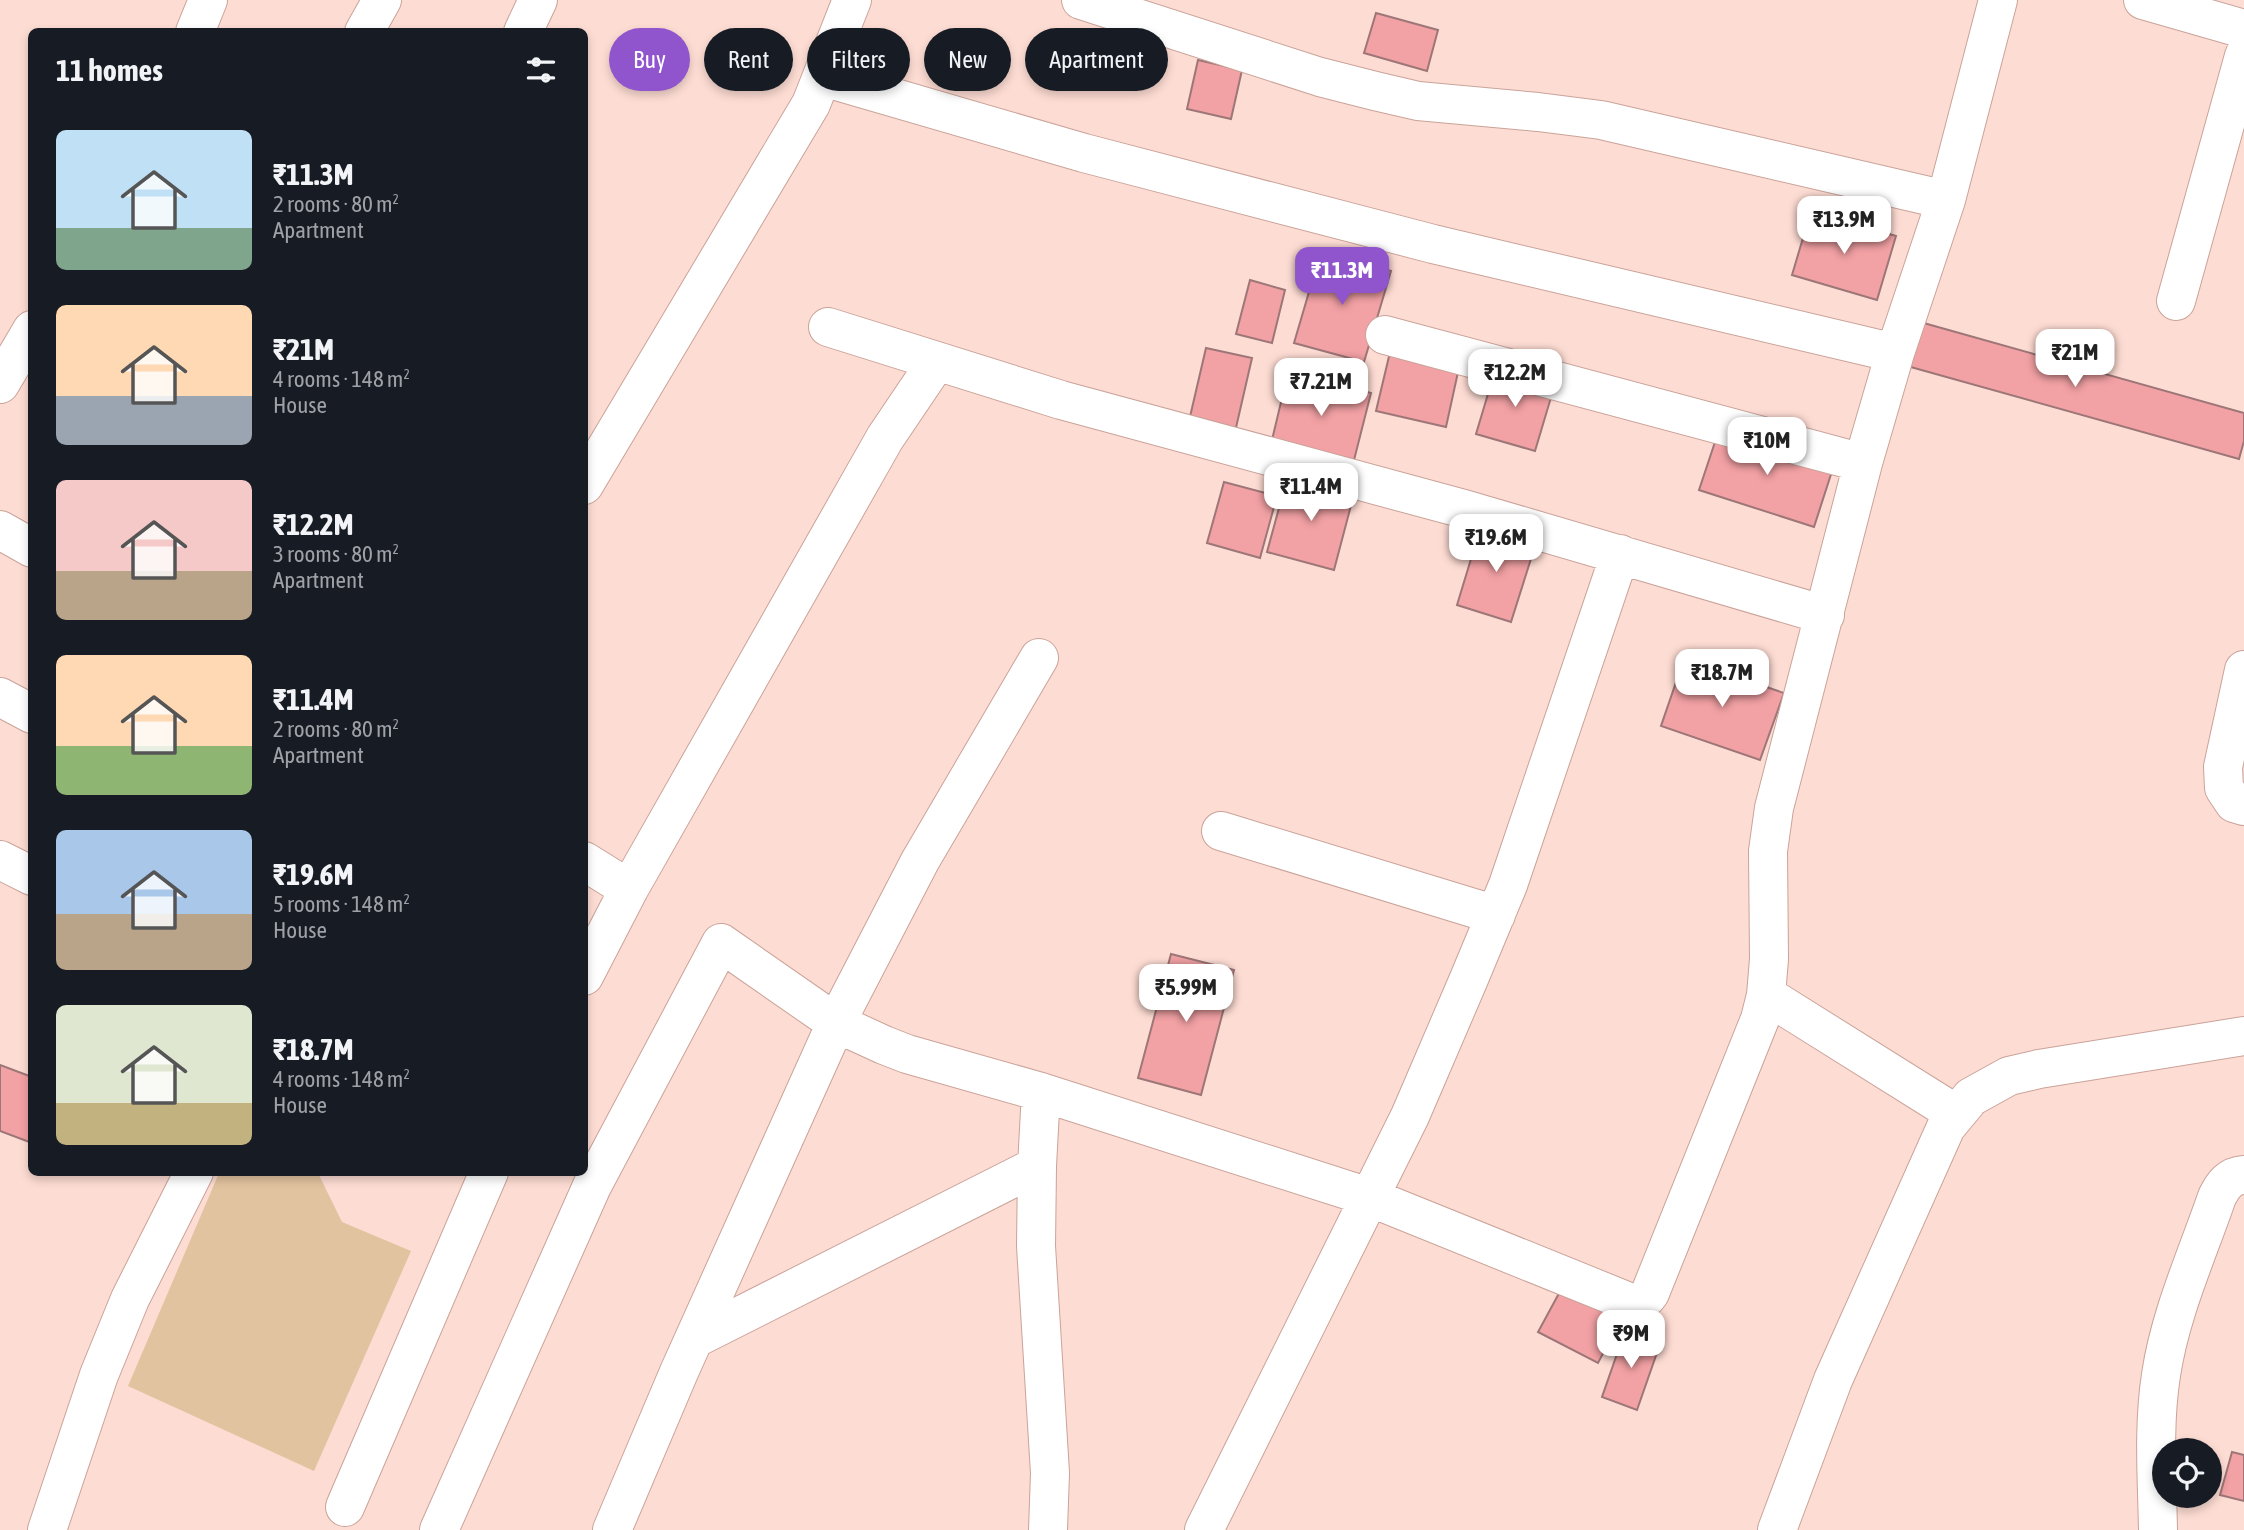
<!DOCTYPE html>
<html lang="en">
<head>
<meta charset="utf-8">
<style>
  body { margin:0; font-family:"Asap Condensed",sans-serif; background:#242831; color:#f1f3f6; height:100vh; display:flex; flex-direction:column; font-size:26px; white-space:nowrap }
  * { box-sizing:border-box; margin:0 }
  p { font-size:23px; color:#9ea1a6 }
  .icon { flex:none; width:38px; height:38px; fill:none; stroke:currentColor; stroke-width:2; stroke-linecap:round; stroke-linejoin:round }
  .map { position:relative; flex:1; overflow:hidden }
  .panel { position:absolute; left:28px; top:28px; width:560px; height:1148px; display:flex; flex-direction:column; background:#171b24; border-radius:10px; box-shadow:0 4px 10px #0003 }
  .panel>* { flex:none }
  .hud { position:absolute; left:609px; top:28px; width:665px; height:63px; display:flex; gap:14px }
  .tools { position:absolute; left:2152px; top:1438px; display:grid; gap:14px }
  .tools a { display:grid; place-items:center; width:70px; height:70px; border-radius:50%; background:#171b24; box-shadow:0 4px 10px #0003; font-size:35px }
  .price { position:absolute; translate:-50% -60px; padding:0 16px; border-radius:14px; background:#fff; color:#222; font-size:23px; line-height:46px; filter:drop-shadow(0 2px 4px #0008) }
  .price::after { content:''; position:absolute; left:50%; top:42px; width:21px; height:16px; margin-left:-10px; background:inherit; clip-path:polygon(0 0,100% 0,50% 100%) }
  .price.selected { background:#9055cc; color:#fff }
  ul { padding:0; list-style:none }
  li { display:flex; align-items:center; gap:21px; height:175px; padding:0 28px }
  li span { display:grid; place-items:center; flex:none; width:196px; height:140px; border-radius:10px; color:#555 }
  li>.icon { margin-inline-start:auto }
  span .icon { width:84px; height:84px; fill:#fffc; stroke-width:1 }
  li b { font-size:30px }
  h2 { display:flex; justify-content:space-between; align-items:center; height:84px; padding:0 28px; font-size:30px }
  .tag { padding:0 24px; border-radius:32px; background:#171b24; box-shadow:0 4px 10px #0003; font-size:24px; line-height:63px }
  .tag.selected { background:#9055cc; color:#fff }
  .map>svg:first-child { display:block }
</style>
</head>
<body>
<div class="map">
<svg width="2244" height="1530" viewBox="0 0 2244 1530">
  <rect width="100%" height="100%" fill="#fddcd3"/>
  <path fill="#e2c39f" d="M219,1173H318L342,1222L411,1251L314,1471L128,1386Z"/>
  <path fill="#f2a1a4" stroke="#9d7677" stroke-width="2" d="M1376,13L1438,30L1427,71L1364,53Z
    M1198,60L1242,70L1231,119L1187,109Z
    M1811,211L1896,236L1877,300L1792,275Z
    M1321,251L1391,271L1364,362L1294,343Z
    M1250,280L1285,290L1272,343L1236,334Z
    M1913,320L2244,413V441L2239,459L1900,364Z
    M1206,348L1252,358L1235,432L1189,421Z
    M1391,348L1460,363L1446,427L1376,411Z
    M1496,367L1555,384L1535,451L1476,434Z
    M1288,373L1371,393L1353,464L1271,444Z
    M1720,427L1834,465L1814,527L1699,490Z
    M1288,475L1354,494L1334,570L1267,552Z
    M1224,482L1277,496L1260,558L1207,543Z
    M1481,526L1536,543L1511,622L1457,605Z
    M1684,659L1784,693L1760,760L1661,726Z
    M1171,954L1234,970L1201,1095L1138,1078Z
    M0,1065L32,1077V1143L0,1131Z
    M1564,1284L1623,1315L1598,1363L1538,1332Z
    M1625,1331L1660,1344L1637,1410L1602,1397Z
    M2232,1452L2244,1455V1501L2220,1495Z"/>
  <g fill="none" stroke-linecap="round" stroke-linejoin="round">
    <g stroke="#caa399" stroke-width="40">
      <path id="street" d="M1081,0L1320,77L1375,91L1418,101L1538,112L1601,120L1946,200
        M2143,0L2244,29
        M195,32L208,0
        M364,32L382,0
        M523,32L538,0
        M823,77L1084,153L1433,244L1895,353
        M2176,301L2244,56
        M828,327L1061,400L1464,509L1825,615
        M1385,335L1863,463
        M0,384L32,330
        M584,485L811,104L852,0
        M0,530L32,548
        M2244,670L2223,767L2224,788L2234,803L2244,806
        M0,697L32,714
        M1221,831L1496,915
        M0,860L32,876
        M584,861L629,889
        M584,976L629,889L885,438L937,361
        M1766,995L1956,1114
        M1041,1092L1037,1166L1036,1246L1050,1473L1048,1530
        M694,1339L1037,1166
        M345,1507L489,1172
        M47,1530L99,1375L130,1299L194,1172
        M439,1530L592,1186L721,943L836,1023L884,1045L907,1054L1041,1092L1369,1197L1629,1302C1639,1304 1644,1302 1650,1293L1760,1019L1766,995L1769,959L1768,851L1774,808L1863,463L1895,353L1946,200L1998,0
        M612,1530L679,1372L836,1023L920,861L1039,658
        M1204,1530L1410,1116L1468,981L1508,885L1620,554
        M1777,1530L1833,1380L1946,1127L1971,1097L2009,1076L2039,1069L2244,1036
        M2158,1530C2157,1479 2153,1426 2161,1375C2170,1314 2197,1255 2217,1197C2223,1185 2229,1176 2244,1175"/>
    </g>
    <use href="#street" stroke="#fff" stroke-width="38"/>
  </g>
</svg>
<div class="tools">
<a><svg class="icon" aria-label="locate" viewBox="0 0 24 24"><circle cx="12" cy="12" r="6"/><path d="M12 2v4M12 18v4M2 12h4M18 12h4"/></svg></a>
</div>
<b class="price" style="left:1844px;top:256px">₹13.9M</b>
<b class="price selected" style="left:1342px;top:307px">₹11.3M</b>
<b class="price" style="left:2075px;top:389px">₹21M</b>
<b class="price" style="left:1515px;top:409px">₹12.2M</b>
<b class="price" style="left:1321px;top:418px">₹7.21M</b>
<b class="price" style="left:1767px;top:477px">₹10M</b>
<b class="price" style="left:1311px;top:523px">₹11.4M</b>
<b class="price" style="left:1496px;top:574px">₹19.6M</b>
<b class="price" style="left:1722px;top:709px">₹18.7M</b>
<b class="price" style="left:1186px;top:1024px">₹5.99M</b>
<b class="price" style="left:1631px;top:1370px">₹9M</b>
<div class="hud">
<a class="tag selected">Buy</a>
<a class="tag">Rent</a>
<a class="tag">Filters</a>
<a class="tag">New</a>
<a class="tag">Apartment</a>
</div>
<section class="panel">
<h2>11 homes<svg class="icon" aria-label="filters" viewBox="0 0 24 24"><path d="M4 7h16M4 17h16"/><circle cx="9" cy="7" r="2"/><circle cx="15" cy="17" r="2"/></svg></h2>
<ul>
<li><span style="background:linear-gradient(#bfe0f5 70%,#7fa58c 0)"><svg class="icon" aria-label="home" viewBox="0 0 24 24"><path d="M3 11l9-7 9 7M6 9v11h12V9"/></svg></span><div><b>₹11.3M</b><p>2 rooms · 80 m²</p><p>Apartment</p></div></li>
<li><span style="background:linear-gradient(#ffd9b3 65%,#9aa5b1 0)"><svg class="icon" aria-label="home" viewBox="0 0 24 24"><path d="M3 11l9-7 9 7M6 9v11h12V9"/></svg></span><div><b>₹21M</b><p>4 rooms · 148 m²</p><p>House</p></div></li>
<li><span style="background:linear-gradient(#f6c9c9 65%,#b9a48a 0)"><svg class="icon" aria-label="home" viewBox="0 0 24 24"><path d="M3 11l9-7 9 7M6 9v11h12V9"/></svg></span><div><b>₹12.2M</b><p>3 rooms · 80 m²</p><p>Apartment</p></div></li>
<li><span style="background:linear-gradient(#ffd9b3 65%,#8fb573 0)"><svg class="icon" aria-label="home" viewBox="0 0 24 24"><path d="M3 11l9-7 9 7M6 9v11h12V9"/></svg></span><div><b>₹11.4M</b><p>2 rooms · 80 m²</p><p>Apartment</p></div></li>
<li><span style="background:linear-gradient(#a9c7e8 60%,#b9a48a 0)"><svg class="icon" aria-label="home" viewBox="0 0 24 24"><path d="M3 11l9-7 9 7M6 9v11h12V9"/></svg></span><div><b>₹19.6M</b><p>5 rooms · 148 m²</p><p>House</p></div></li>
<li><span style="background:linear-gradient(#dfe7d0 70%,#c2b280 0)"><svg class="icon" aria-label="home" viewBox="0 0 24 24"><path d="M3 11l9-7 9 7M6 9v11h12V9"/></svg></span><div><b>₹18.7M</b><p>4 rooms · 148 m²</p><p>House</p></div></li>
</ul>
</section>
</div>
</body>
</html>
